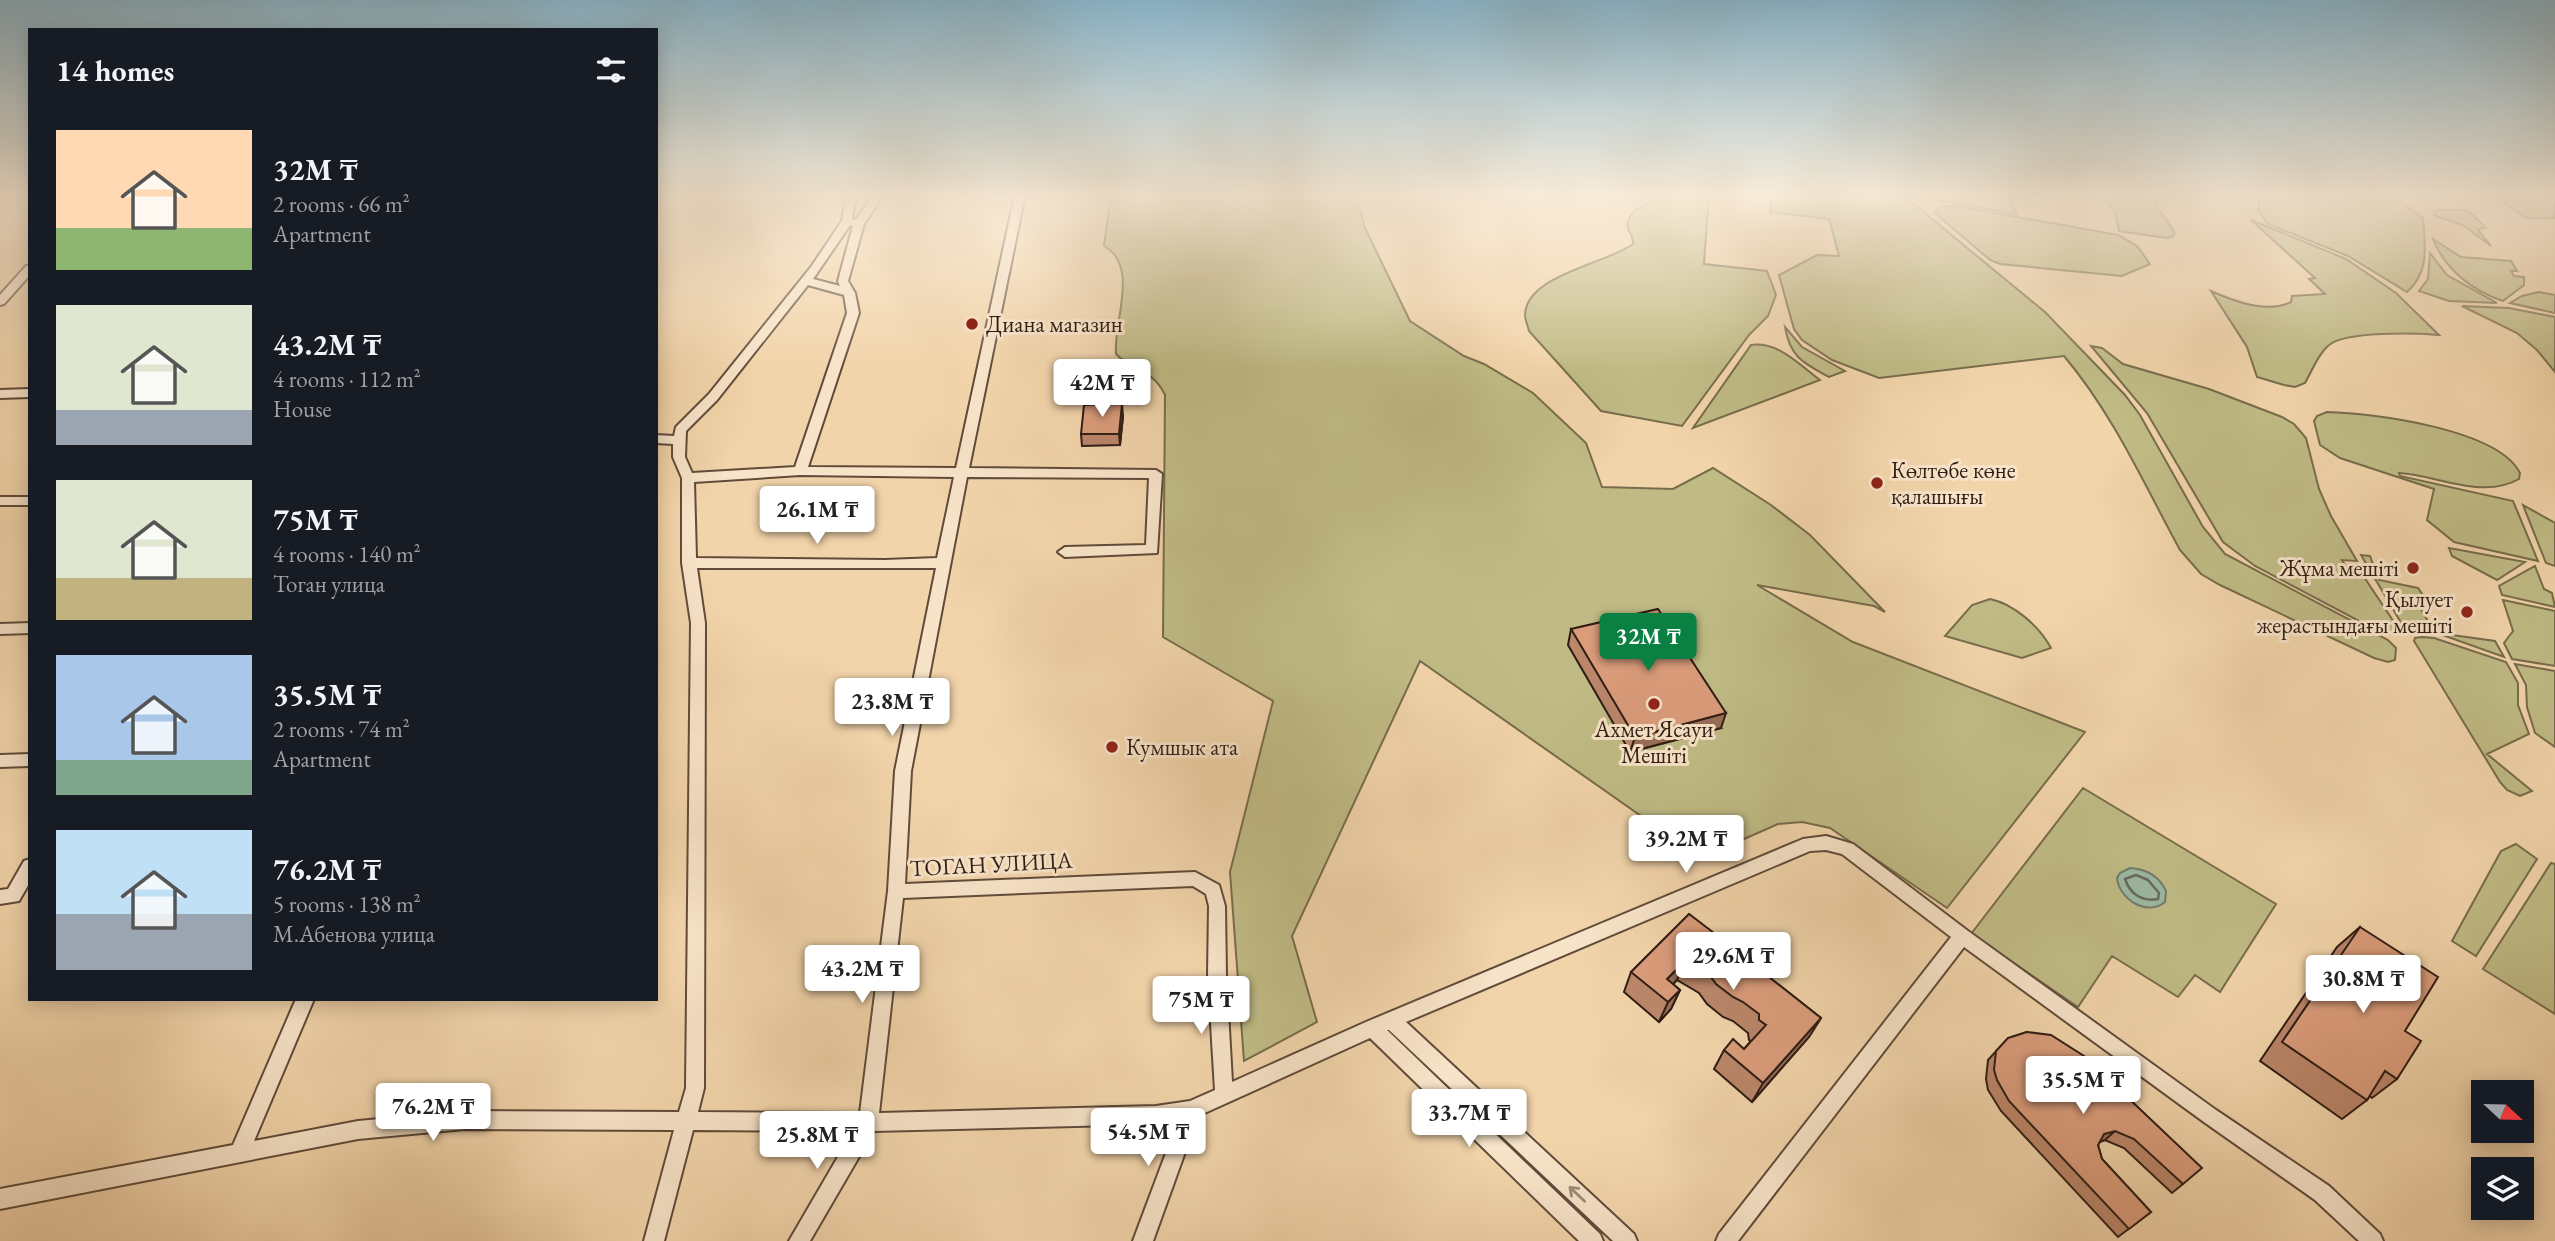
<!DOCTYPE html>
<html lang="en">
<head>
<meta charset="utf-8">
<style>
  body { margin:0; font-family:"EB Garamond",serif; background:#20242c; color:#f1f3f6; height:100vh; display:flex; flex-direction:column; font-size:26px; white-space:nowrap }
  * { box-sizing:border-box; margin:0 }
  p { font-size:23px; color:#9ea1a6 }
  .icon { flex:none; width:38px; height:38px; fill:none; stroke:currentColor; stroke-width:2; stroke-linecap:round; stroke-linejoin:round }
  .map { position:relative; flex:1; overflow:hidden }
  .details { position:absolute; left:28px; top:28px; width:630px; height:973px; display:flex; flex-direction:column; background:#171b24; border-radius:0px; box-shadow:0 4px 18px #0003 }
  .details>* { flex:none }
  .needle { width:46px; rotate:112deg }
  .fabs { position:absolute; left:2471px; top:1080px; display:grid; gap:14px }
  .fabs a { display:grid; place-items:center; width:63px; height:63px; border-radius:0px; background:#171b24; box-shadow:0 4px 18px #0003; font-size:35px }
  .price { position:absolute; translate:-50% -60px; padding:0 16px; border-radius:7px; background:#fff; color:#222; font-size:23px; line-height:46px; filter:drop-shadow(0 2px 4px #0008) }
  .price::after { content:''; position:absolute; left:50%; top:42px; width:21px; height:16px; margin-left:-10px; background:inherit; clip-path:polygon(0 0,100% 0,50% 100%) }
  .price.on { background:#0b8043; color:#fff }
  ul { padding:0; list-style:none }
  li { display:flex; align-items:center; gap:21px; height:175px; padding:0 28px }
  li span { display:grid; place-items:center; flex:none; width:196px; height:140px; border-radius:0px; color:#555 }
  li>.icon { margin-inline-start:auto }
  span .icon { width:84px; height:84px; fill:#fffc; stroke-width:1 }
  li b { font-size:30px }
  h2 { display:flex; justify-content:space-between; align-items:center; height:84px; padding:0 28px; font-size:30px }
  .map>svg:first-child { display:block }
</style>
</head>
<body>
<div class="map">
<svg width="2555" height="1241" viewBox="0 0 2555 1241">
  <rect width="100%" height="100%" fill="#f2d4aa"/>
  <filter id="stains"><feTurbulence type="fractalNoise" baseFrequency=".00286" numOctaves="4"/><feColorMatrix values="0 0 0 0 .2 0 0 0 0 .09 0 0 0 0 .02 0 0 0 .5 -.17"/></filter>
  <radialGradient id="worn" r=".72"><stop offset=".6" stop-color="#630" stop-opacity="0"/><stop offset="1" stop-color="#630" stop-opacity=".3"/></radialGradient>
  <path fill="#c0bb85" stroke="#786c4c" stroke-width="2" d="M1111,195H1356L1365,228L1410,321L1464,356L1484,364L1533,393L1586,443L1602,487L1673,489L1713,468L1771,505L1810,535L1885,612L1874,606L1757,585L1853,642L2085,732L1947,908L1830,828L1802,822L1778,824L1701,858L1420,661L1292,936L1317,1022L1244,1061L1230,872L1273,701L1163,637L1165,395C1152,368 1135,374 1116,354C1113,322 1140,266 1104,246Z
    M1666,195H1709L1704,264L1767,271L1776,295L1768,316L1749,335L1682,426L1601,411L1529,331C1528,326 1525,320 1525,315C1526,275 1606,264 1633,244C1634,236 1630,235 1628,228C1624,209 1654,201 1666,195Z
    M1771,195H1903L2045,312L2125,395L2140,415L2203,527L2225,554L2388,640L2396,648L2395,660L2388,662L2374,658L2220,585L2201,574L2180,550C2144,484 2113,414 2064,356L1879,378L1832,360L1802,340L1794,329L1779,275L1817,255L1839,256L1829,219L1770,212Z
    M1911,195H2009L2017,214L1942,201H1924Z
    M2102,195H2185L2154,202L2175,233L2172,237L2166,238L2119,231L2116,215Z
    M2260,195H2391L2423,218C2425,247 2430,271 2407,292L2348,256L2268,224L2258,211Z
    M2493,195H2555V218H2526Z
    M1956,206L2118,235L2137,246L2150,264L2122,276L2000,264L1990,260L1935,213L1940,207Z
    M2439,210H2467L2486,228L2477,229L2491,246L2464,226L2434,215V212Z
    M2251,220L2346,259L2396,293L2439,335C2416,333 2346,331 2329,345C2318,354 2312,371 2305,383L2295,387L2284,385L2257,377L2247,347L2211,291C2234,301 2266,314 2291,302L2292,296L2325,294L2309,279L2315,278Z
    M2433,239L2461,257L2511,261L2517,271H2511L2514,276L2524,277V285L2503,301C2472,291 2445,269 2433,239Z
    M2430,253L2447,275L2497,303L2449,301L2419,291L2428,279Z
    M2539,292L2555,295V313L2510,303L2522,296Z
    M2462,306L2509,308L2555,317V372L2537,350L2517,333Z
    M1785,327L1802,347L1845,371L1829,377C1803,363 1790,357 1785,327Z
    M1751,345C1778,341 1800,365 1820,380L1693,428Z
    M2091,346L2102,348L2123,364L2209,389L2282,417L2294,424L2306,438L2319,489L2331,516L2357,561L2342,560L2349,572L2362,574L2396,625V633L2389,634L2376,630L2255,566L2223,542L2147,413Z
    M2327,412C2373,413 2498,429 2520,473L2519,479C2482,500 2437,475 2399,473L2400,476L2513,501L2538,561L2454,542L2427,520L2434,489L2340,458L2320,445L2314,421L2317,416Z
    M2523,505L2555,523V566L2546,563Z
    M2449,548L2525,562L2497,580L2452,556Z
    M2361,555L2370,556L2379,580L2418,588L2429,604H2418L2429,623L2436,624L2452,635L2495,641L2504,657L2437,633L2409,631L2403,626Z
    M2535,566L2544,589L2552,593L2555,607L2502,595L2499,586Z
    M1990,599C2014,604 2039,626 2051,648L2022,658L1945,636L1972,605Z
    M2503,600L2555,611V666L2512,659L2504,643L2513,631Z
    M2422,637L2434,638L2506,662L2518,683V705L2529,734L2487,754L2532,791L2520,796L2507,790L2500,782L2414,641L2415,638Z
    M2515,664L2555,671V747L2535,733L2527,707L2526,685Z
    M2083,788L2276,904L2220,992L2195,975L2178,997L2112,956L2078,1007L1971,934Z
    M2516,844L2537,859L2476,956L2452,941L2501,851Z
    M2551,863L2555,864V1014L2483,969Z"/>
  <path fill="#9cb8a5" stroke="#707a6b" stroke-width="2" d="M2130,868C2146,869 2159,876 2166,891L2165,902C2147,917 2119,899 2117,878L2120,873Z"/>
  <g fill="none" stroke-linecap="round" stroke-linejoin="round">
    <path stroke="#666a5c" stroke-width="2.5" d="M2136,875L2148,880L2159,893L2158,899C2142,902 2130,894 2125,879Z"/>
    <g stroke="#604b3a" stroke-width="4">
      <path id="minor" d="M846,195H856L852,219L856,220L873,195H883L864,224L848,281L855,293L859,313L808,467L956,468L1015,195H1025L969,468L1156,470L1162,474L1157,553L1065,557L1058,552L1065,547L1146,545L1149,478L967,477L911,771L905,884L1195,872L1219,885L1225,906L1226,975L1232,1082L1366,1022L1803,839L1826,836L1853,844L1968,931L2216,1110L2329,1186L2380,1234L2383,1241H2359L2315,1200L2204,1122L1964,947L1738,1241H1716L1719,1234L1951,937L1842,854L1826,850L1810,851L1406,1022L1634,1234L1637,1241H1613L1389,1030H1387L1600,1234L1603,1241H1579L1370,1038L1198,1116L1153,1241H1133L1178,1121L1156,1124L874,1131L810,1241H789L853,1131L693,1130L664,1241H644L674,1130L465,1129L358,1139L0,1209V1189L233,1145L296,999H314L254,1141L358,1121L465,1111L679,1112L686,1088L691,623L682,563V478L673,457V444L656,443V435L674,436L676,427L709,394L811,267L842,221ZM850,225L853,226L838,281L840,286L813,279ZM808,285L844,295L847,313L795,467L692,473L685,457L686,431L717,400ZM800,475L954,477L937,558L885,560L696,558L694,482ZM697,568H936L895,771L888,891L860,1113L698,1112L704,1088L705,623ZM1193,886L1206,894L1209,906L1208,975L1215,1090L1190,1101L1156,1106L879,1113L903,898Z
        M30,265V275L4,304L0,305V295L26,266Z
        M30,389V397L0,398V390Z
        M0,497H30V505H0Z
        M30,623V633L0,634V624Z
        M30,754V766L0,767V755Z
        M30,859V882L19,901L0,904V890L8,889L24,861Z"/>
    </g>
    <use href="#minor" fill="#f7e3c8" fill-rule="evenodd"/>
  </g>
  <path fill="#bb866a" stroke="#2f1d14" stroke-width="2" d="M1123,416L1120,445L1082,446L1081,434Z
    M1571,629L1721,728L1630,752L1568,645Z
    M1689,914L1821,1018L1809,1037L1752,1102L1714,1069L1724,1050L1744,1049L1751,1041L1749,1040L1748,1033L1733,1021L1723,1017L1707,1004L1699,993L1677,980L1673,984L1680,990L1671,1009L1659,1022L1624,992L1631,972Z
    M2360,927L2405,1031L2397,1079L2372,1098L2370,1096L2367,1100L2342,1119L2260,1061L2337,947Z
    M2027,1032L2183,1184L2172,1193L2124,1148L2105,1140L2100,1142L2098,1145L2102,1159L2151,1212L2118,1237L2001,1111L1988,1090L1986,1079L1988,1060L2008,1038Z"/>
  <path fill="#996d56" stroke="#2f1d14" stroke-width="2" d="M1122,404L1123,416L1120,445L1119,434Z
    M1726,713L1721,728L1630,752L1635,737Z
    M1686,960L1677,980L1661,997L1667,979Z
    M1680,990L1671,1009L1659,1022L1668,1002Z
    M1821,1018L1809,1037L1752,1102L1763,1083Z
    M2115,1131L2105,1140L2094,1143L2104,1134Z"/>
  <path fill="#da9c7b" stroke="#2f1d14" stroke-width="2" d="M1122,404L1119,434H1081L1084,405Z
    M1658,609L1726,713L1635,737L1571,629Z
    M1689,914L1739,952L1744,947L1775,971L1769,977L1821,1018L1763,1083L1724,1050L1733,1039L1744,1049L1766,1025L1759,1020V1014L1743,1002L1733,997L1716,984L1708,973L1686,960L1667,979L1680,990L1668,1002L1631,972Z
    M2360,927L2438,977L2405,1031L2421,1041L2397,1079L2385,1071L2367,1100L2282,1042Z
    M2027,1032L2051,1035L2084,1056L2202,1168L2183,1184L2134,1139L2115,1131L2104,1134L2098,1145L2102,1159L2151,1212L2129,1229L2009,1101L1997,1080L1994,1070L1996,1051L2008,1038Z"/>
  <defs><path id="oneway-shaft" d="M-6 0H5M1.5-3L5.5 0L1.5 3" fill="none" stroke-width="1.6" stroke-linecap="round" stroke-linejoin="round" transform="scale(1.75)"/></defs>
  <use stroke="#9d8a77" href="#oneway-shaft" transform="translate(1577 1194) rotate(-137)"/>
  <linearGradient id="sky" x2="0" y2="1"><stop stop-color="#89b6cd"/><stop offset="0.53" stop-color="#f9ecd9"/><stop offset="1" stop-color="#f9ecd9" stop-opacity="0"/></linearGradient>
  <rect width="2555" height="369" fill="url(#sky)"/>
  <g fill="#8f2418" stroke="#f7e3c8" stroke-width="2.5">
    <circle cx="972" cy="324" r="7"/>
    <circle cx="1877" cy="483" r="7"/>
    <circle cx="2413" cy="568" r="7"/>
    <circle cx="2467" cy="612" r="7"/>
    <circle cx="1654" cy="704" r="7"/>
    <circle cx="1112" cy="747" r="7"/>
  </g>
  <g text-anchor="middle" stroke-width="6" stroke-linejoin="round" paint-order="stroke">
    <g font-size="23" fill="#2f1d14" stroke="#f7e3c8" text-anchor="start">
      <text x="986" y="332">Диана магазин</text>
      <text x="1891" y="478">Көлтөбе көне<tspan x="1891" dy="26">қалашығы</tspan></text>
      <text x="2399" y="576" text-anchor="end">Жұма мешіті</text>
      <text x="2453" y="607" text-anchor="end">Қылует<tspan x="2453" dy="26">жерастындағы мешіті</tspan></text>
      <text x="1654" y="737" text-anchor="middle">Ахмет Ясауи<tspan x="1654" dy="26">Мешіті</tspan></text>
      <text x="1126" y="755">Кумшык ата</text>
    </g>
    <g font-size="23" fill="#2f1d14" stroke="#f7e3c8">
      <text transform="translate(991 864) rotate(-3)" y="8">ТОГАН УЛИЦА</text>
    </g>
  </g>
  <rect width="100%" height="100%" filter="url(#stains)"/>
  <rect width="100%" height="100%" fill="url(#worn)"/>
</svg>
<div class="fabs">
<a><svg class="needle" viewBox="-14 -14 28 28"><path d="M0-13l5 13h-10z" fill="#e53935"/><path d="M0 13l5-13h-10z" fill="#9ea1a6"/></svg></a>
<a><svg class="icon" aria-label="layers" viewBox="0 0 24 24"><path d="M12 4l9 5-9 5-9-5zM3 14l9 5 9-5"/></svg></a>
</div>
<b class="price" style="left:1102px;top:419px">42M ₸</b>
<b class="price" style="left:817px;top:546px">26.1M ₸</b>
<b class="price on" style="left:1648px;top:673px">32M ₸</b>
<b class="price" style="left:892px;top:738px">23.8M ₸</b>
<b class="price" style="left:1686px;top:875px">39.2M ₸</b>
<b class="price" style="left:1733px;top:992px">29.6M ₸</b>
<b class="price" style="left:862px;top:1005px">43.2M ₸</b>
<b class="price" style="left:2363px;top:1015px">30.8M ₸</b>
<b class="price" style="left:1201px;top:1036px">75M ₸</b>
<b class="price" style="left:2083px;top:1116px">35.5M ₸</b>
<b class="price" style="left:433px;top:1143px">76.2M ₸</b>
<b class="price" style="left:1469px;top:1149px">33.7M ₸</b>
<b class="price" style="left:1148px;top:1168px">54.5M ₸</b>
<b class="price" style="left:817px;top:1171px">25.8M ₸</b>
<section class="details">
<h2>14 homes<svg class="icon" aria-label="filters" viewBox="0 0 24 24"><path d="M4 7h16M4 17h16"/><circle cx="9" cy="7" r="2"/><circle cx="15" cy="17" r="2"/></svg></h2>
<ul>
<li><span style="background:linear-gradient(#ffd9b3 70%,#8fb573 0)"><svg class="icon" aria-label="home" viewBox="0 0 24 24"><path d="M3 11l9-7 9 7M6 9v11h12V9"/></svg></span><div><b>32M ₸</b><p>2 rooms · 66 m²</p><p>Apartment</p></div></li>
<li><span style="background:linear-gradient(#dfe7d0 75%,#9aa5b1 0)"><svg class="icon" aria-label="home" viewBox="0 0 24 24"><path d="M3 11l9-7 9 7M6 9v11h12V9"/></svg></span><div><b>43.2M ₸</b><p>4 rooms · 112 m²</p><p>House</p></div></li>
<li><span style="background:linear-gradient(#dfe7d0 70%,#c2b280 0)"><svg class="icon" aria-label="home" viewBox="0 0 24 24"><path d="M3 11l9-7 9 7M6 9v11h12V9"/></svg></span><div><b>75M ₸</b><p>4 rooms · 140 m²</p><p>Тоган улица</p></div></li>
<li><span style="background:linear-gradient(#a9c7e8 75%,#7fa58c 0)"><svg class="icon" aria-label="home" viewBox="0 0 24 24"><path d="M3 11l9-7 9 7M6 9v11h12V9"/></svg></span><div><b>35.5M ₸</b><p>2 rooms · 74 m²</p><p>Apartment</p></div></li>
<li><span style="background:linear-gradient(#bfe0f5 60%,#9aa5b1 0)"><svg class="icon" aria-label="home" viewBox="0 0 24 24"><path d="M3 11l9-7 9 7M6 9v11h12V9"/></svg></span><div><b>76.2M ₸</b><p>5 rooms · 138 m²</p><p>М.Абенова улица</p></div></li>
</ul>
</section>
</div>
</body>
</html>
